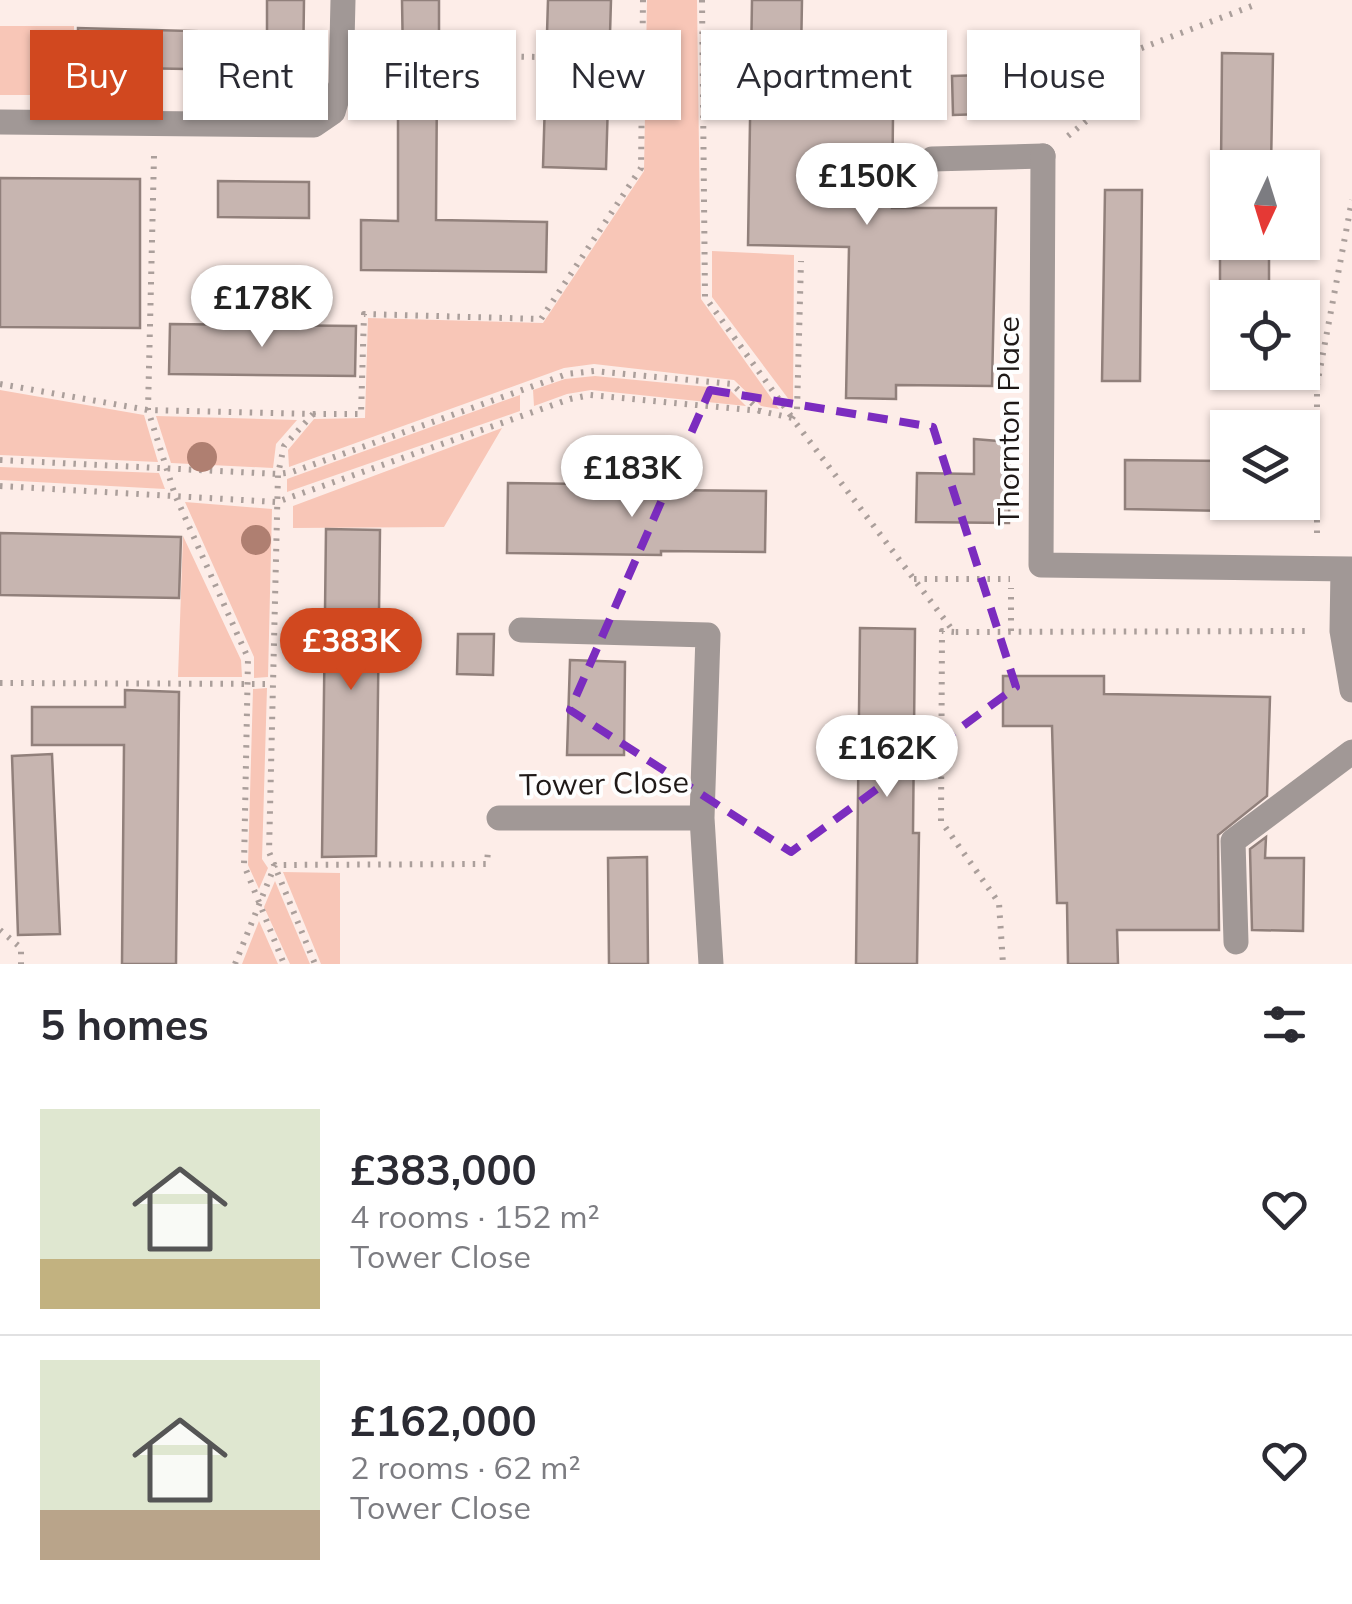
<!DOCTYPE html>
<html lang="en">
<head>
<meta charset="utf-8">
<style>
  body { margin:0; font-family:Mulish,sans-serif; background:#f2f2f3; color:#2b2b33; height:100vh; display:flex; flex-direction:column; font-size:38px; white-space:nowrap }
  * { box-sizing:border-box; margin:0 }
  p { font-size:32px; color:#7c7c81 }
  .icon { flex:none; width:55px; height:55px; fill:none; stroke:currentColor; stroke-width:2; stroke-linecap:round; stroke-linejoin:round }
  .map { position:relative; height:964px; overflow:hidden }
  .sheet { display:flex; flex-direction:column; background:#fff; flex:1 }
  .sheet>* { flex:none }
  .top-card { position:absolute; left:30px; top:30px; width:1292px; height:90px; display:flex; gap:20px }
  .needle { width:65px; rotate:184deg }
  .fabs { position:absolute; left:1210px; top:150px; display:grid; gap:20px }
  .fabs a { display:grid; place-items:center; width:110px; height:110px; border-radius:0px; background:#fff; box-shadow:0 2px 8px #0004; font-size:50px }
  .price { position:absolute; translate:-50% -85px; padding:0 22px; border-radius:35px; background:#fff; color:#222; font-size:32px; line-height:65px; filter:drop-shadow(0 2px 5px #0008) }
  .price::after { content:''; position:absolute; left:50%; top:60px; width:30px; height:22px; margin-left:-15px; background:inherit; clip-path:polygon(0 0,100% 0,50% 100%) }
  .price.active { background:#d1481f; color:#fff }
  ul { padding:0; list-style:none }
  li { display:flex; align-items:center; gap:30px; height:250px; padding:0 40px }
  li+li { border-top:2px solid #e1e1e2 }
  li span { display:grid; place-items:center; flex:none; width:280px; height:200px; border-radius:0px; color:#555 }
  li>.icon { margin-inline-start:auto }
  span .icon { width:120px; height:120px; fill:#fffc; stroke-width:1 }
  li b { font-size:42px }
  h2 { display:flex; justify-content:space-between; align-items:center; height:120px; padding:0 40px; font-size:42px }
  .pill { padding:0 35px; border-radius:0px; background:#fff; box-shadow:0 2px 8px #0004; font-size:35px; line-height:90px }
  .pill.active { background:#d1481f; color:#fff }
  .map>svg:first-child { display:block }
</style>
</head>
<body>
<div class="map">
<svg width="1352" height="964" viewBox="0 0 1352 964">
  <rect width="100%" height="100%" fill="#fdede8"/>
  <path fill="#f8c6b7" d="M647,0H697L701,299L779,409L761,406L734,380L594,364L564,368L289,467L288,450L314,419L365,418L368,318L543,323L644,171Z
    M0,26H74L73,95H0Z
    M712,251L794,255L793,405L712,297Z
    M595,376L729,389L746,406L591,390L567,394L534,406L533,390L565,379Z
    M0,390L144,415L158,462L0,455Z
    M520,395V411L287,492V479Z
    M156,416L297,420L276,444L273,468L171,463Z
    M502,428L444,527L293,528V506Z
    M0,467L159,473L165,489L0,480Z
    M185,502L272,509L268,677L254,678V657Z
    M183,536L241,660L242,677H178Z
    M267,688L262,859L268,868L259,889L248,865L253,689Z
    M283,872L340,873V964H321Z
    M275,881L310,964H290L264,907Z
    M259,921L278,964H242Z"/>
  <path fill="#c7b5b0" stroke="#91807b" stroke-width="2.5" d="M267,0H304L303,71L78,67V28L267,33Z
    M402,0H439V58L403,59Z
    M548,0H611L606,169L543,167Z
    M752,0H802L800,113L893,116L892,208H996L992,386L896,385V399L846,398L849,247L748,245Z
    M1222,53L1273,54L1271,168H1221Z
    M1082,72L1083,111L953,115L952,76Z
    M398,79H437L436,220L547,222L546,272L361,270V220L398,221Z
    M0,178L140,179V328L0,327Z
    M218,181L309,182V218L218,217Z
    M1105,190H1142L1140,381H1102Z
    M1220,242H1269V298H1220Z
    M170,324L356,326L355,376L169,374Z
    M974,439L1010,442L1009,523L916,522L917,473L974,474Z
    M1125,460L1228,461V511L1125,509Z
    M508,483L662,485V490L766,491L765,552L661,551V555L507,553Z
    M326,529L380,530L376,856L322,857Z
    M0,533L181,537L179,598L0,595Z
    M860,628L915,629L913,833H919L917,964H856Z
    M458,634H494L493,675L457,674Z
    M570,660L625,662L624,755H567Z
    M1003,676H1104V694L1270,697L1267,796L1218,835L1219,930H1117L1118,964H1068L1067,903H1057L1052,726H1003Z
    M125,690L179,692L176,964H122L124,745H32V707H125Z
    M52,754L60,934L18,935L12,756Z
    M1266,837L1265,858H1304L1303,931L1252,930L1250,849Z
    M647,857L648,964H609L608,858Z"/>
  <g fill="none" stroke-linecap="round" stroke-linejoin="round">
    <path stroke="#ab9f9b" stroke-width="6" stroke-dasharray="2.5 8" stroke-linecap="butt" d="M702,0L705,297L791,416
      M378,72L480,71L481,56L540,57L539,74H546
      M609,81L642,82
      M1068,136L1090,118L1139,49L1252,6L1255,0
      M154,156L148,410L175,495L248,658L244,865L284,964
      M0,384L148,410L313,414L284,446L278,474L269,852L315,964
      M313,414H361L364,314L541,319L641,168L643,0
      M792,418L797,411L801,261
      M0,460L278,474L292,472L567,374L594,371L732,384L760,411L792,418L954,632L1308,631
      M0,486L277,502L570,399L590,395L760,411
      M1317,533V385L1352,200
      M914,579H1010
      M1011,631V588
      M954,632L942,631L941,821L999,903L1003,964
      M0,683L273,684
      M0,930L21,948V964
      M235,964L275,865L487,864L488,850"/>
    <path stroke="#a19896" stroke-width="25" d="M932,159L1043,156
      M1236,942L1233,841L1352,752"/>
    <path stroke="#a19896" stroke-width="25" d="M0,122L314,125L333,112L341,84L343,0
      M1043,156L1041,565L1352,569
      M1343,569L1342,631L1352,690
      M521,630L708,635L702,818L711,964
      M499,818H702"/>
  </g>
  <g fill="#af7f71">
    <circle cx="202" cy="457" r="15"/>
    <circle cx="256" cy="540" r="15"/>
  </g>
  <path fill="none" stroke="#7b2cbf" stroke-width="8" stroke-dasharray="20 12" stroke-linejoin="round" d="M710,390L933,427L1016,687L791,852L570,710Z"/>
  <g text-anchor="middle" stroke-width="8" stroke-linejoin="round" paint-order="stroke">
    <g font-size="30" fill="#1f1917" stroke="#fefefe">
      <text transform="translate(1009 421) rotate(-90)" y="10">Thornton Place</text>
      <text transform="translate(604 784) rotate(-1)" y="10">Tower Close</text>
    </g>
  </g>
</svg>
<div class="fabs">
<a><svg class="needle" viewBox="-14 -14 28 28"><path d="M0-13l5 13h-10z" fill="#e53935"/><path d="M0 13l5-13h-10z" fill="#7c7c81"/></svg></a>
<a><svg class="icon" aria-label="locate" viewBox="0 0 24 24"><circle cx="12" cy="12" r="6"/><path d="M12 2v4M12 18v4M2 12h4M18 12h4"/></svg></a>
<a><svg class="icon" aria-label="layers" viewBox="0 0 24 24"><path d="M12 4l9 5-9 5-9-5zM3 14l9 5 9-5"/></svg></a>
</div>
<b class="price" style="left:867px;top:228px">£150K</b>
<b class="price" style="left:262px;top:350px">£178K</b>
<b class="price" style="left:632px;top:520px">£183K</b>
<b class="price active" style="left:351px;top:693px">£383K</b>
<b class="price" style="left:887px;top:800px">£162K</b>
<div class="top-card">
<a class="pill active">Buy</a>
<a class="pill">Rent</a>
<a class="pill">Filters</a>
<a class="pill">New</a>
<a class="pill">Apartment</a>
<a class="pill">House</a>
</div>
</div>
<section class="sheet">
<h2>5 homes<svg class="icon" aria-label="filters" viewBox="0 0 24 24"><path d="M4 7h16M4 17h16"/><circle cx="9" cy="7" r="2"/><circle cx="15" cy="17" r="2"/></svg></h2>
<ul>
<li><span style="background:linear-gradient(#dfe7d0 75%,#c2b280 0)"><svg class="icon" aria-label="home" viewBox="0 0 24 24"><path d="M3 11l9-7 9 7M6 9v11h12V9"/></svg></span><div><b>£383,000</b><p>4 rooms · 152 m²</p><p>Tower Close</p></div><svg class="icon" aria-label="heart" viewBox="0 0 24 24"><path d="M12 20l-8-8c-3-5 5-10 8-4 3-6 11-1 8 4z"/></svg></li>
<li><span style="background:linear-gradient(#dfe7d0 75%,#b9a48a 0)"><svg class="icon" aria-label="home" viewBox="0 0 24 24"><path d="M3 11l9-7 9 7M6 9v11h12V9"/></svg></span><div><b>£162,000</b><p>2 rooms · 62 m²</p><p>Tower Close</p></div><svg class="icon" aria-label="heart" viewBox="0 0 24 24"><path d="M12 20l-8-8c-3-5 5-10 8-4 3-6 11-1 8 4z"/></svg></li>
</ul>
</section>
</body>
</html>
